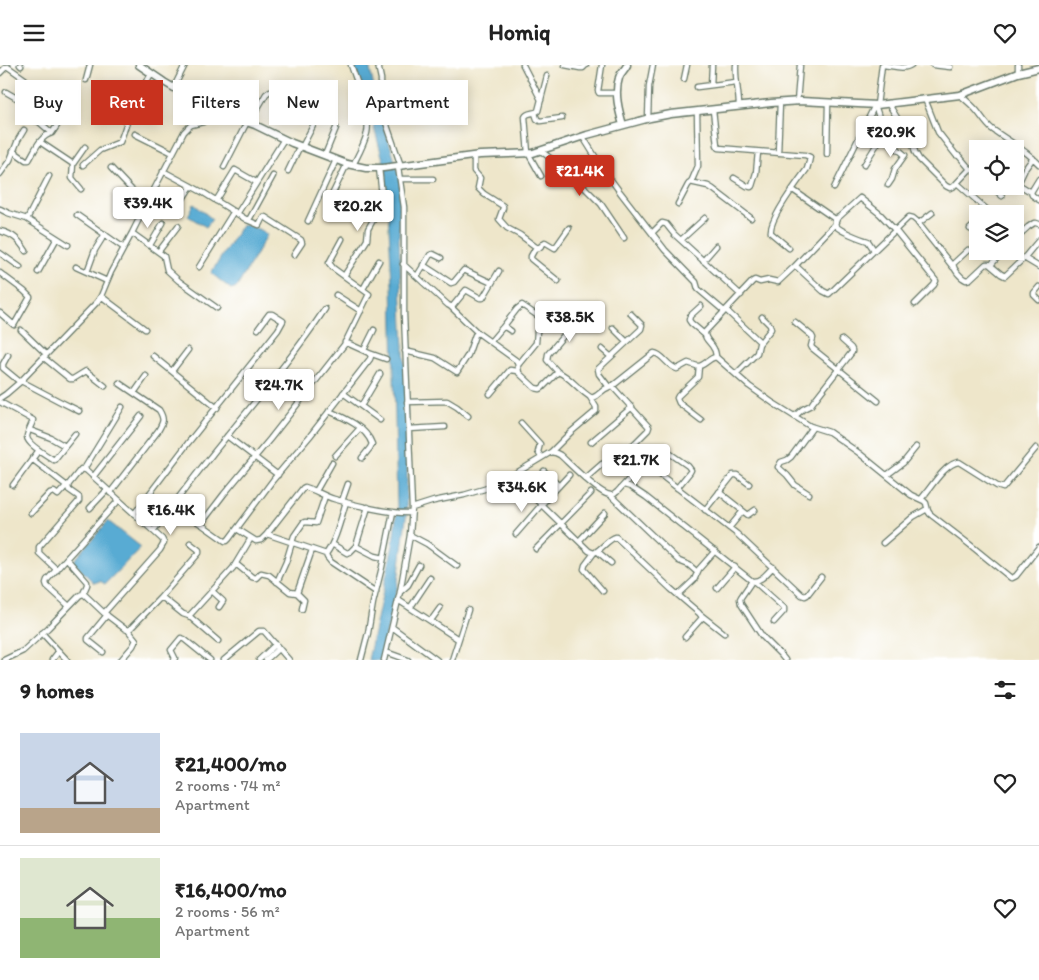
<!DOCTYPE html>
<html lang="en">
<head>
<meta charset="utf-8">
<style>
  body { margin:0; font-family:Itim,sans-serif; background:#f6f6f6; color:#222; height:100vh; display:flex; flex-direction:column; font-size:19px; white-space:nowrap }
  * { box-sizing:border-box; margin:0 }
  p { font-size:16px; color:#767676 }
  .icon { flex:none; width:28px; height:28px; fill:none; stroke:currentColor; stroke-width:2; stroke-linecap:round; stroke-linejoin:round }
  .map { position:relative; height:595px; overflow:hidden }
  .details { display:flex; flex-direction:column; background:#fff; flex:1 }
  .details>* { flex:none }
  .banner { position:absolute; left:15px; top:15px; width:500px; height:45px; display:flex; gap:10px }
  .buttons { position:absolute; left:969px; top:75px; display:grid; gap:10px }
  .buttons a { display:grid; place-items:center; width:55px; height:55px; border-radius:0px; background:#fff; box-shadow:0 2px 12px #0003; font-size:25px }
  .price { position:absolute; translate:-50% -42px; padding:0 11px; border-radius:5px; background:#fff; color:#222; font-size:16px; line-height:32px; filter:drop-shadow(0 1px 2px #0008) }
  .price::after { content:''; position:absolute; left:50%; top:30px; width:15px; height:11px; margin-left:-8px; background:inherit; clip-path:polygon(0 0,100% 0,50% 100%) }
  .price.active { background:#c8321e; color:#fff }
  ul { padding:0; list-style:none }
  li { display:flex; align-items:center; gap:15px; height:125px; padding:0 20px }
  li+li { border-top:1px solid #e0e0e0 }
  li span { display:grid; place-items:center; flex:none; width:140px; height:100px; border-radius:0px; color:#555 }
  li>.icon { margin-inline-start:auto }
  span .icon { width:60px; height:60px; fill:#fffc; stroke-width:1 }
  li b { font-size:21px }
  h2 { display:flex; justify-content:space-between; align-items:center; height:60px; padding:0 20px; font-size:21px }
  .tag { padding:0 18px; border-radius:0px; background:#fff; box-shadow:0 2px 12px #0003; font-size:18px; line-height:45px }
  .tag.active { background:#c8321e; color:#fff }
  header { display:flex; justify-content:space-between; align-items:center; height:65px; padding:0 20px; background:#fff; font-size:22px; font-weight:800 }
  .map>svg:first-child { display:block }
</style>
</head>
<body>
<header><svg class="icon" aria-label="menu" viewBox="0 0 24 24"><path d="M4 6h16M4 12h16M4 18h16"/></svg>Homiq<svg class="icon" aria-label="heart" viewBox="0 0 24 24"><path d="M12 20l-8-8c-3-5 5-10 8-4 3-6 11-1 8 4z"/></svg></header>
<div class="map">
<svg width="1039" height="595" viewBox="0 0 1039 595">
  <rect width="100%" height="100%" fill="#fff"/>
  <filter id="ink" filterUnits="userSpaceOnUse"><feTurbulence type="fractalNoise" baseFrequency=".02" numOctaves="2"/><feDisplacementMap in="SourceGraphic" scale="10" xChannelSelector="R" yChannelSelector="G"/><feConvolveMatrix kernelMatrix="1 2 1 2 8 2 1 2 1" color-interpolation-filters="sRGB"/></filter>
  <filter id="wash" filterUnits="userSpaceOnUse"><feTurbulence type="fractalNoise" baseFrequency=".0096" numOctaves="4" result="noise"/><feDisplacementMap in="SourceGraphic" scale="20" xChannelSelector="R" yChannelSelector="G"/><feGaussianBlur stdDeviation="1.12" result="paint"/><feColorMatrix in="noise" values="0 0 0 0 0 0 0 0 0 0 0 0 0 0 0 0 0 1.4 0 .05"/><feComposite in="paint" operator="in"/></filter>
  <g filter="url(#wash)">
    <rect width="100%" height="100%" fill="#eee6ca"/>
    <path fill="#58abd3" stroke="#3c7484" d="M354,0H369L378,41L399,109L400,126L399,174L408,373L406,453L397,524L380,595H368L393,480L397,442L392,219L386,105L369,45Z
      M194,139L212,154L206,162L188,151Z
      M245,159L263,166L267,170L237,222L231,224L211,208L241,161Z
      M108,456L141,482L105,519L100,516L94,518L73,497Z"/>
  </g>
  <g filter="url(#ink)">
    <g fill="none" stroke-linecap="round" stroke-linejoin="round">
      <g stroke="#677868" stroke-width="7">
        <path id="street" d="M20,0L21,1
          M351,0C357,18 371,50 367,68C364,80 358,90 353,100
          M378,0L381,14V43L401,101
          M523,0L541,35
          M565,0L580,3H583L586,0
          M602,0L598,26L599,28H617
          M736,0C735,14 739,27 739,42
          M884,0C893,1 904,5 911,0
          M933,0L950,2
          M1018,0V8
          M0,8L6,2H8L25,14
          M684,14L687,0
          M86,15L90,0
          M711,20L712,0
          M174,22L185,0
          M697,22L736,17
          M6,27L39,46
          M960,30C966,35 972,40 977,46C982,52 986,59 992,64C1008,76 1025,84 1039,99
          M925,34L938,67L956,90L959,91L970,104
          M46,36L36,52V56H38L52,68
          M797,37L800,0
          M888,38L913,79L915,87L919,94L946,121L950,123L953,122L970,104H972L978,109
          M877,40L882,0
          M713,45L717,80L719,83L805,90L810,92L809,97L807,104C798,116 768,156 771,168L789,183
          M535,48L537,54L540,56L562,53
          M648,54L649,21L653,0
          M249,58L266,29L270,26H278
          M135,69L173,88
          M882,71L905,90L895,104L892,114L888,120
          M583,72L603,104L620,127L665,185L696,217L698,224L724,246H727L760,277
          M40,77L73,99L85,82
          M302,82L316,55
          M13,86L26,95H29C35,85 40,71 52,68L65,49
          M541,86L571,109L601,139L624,173
          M778,88L780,37
          M827,89L828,38
          M325,90L336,63
          M474,91V106L480,113L478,123L484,129L503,141V143L499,154L507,163L520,170L536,182L539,183L545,177L555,183L569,163
          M73,99L72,113L81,124
          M83,100L100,85L120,77L132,43L151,9
          M864,100L882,71L878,49L875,40
          M224,102L247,57
          M111,103L146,140
          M163,106L204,128L247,155L250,153L273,111
          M288,106L300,81
          M0,109L10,95L18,75L24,65
          M541,111L528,88L525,52C527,47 534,49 538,46L547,11
          M734,113L747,121L751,122L752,121L756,108L758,87
          M400,114H433
          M1039,114L1031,127L1032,130L1039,135
          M690,117L708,121L713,124L751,153
          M957,118L992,149
          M991,121L1002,131
          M834,123L875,40
          M793,125L835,154L839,152L860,133L880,149L895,165L936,216L934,220L915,239
          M1031,127L1018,119L1025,104L1033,93
          M331,132L347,99
          M216,136L235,105L256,117
          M678,139L688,120L692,115L698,101L697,46
          M177,143L191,121
          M0,144L8,148L27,154L68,180
          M237,149L284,74
          M77,150L124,183
          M27,154L49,111
          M247,155L259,160L263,152H265L301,175L302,178L294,190
          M308,156L336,95
          M835,156C835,158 835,159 836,161C840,166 861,174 868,176L874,185
          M918,158L953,202
          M970,164L978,157
          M0,166C13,169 19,175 26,186
          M132,168L164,191L167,205L179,216L217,243
          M652,168L662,158L666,159L674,169L741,230
          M342,174L329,198L333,203L344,211
          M1015,174L1028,162L1034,158H1036L1039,159
          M681,175L705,153
          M150,180L163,158
          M536,182L531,191V194L558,216
          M968,185L953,199C954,205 961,213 966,215L970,214L986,199H989L1001,209L1005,211L1024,193L1039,202
          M159,186L178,161
          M0,188L20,202
          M1024,193L1039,175
          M703,196L716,181
          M403,199L448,240L452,242L466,225L480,233H483L499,206
          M423,200L451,218L454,217L464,205L492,218
          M991,200L1003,186
          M795,201L835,159L837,154
          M76,202L107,216
          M199,202L234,146
          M38,207L57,173
          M87,207L95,185L105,169
          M0,208L24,226L30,232L14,260L0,248
          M417,211L430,190L433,189L441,193
          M1039,222L1034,228V230L1039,235
          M363,224L379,196
          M336,230L361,246
          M101,231L145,264
          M450,241L478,268
          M701,241L690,251L689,255L691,258L704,269
          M795,257L812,271L813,273L811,281L812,283L878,336
          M503,262L517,244L522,240L545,256L537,266L536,278L518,300
          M613,263L627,277
          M21,265L46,289
          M491,276L502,263L505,262L511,266
          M602,284L610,291
          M364,285L374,265
          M405,286L435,293L457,307L468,290L475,270L478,268L517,296L519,308L535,323L540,324L542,323L558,307C571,312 579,326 592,333L596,331L605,324L615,319L654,288C663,289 667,301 677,304L688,298C691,299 694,300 697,301C704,302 708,293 716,292L749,321L773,338L810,361L829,367L859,388L911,430L924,436L926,438L928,446L930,449L969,479L1011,513H1012L1016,511L1039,482
          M369,288L386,294
          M8,290L3,299V303L20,317
          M153,291L217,343
          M43,292L70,314H73L86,306L105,321
          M716,292C716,290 715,285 714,284C711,277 704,275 705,267L753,216L755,215L760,217L769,215L778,217L795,201L797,202L823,226L829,229L909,152L913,153L919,158L932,148
          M699,301L698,312L678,331L677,333L679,338L701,355
          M172,306L188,285
          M558,307L547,295L548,289L581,250
          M736,309L757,288L759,279L771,264L770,260L762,252
          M21,316L59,336L79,346
          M272,316L300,336
          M612,321L649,362L648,365L631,382L641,393L643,399
          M609,322L599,309L598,304L641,264L642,260L631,249
          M134,328L146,311
          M343,328L380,355
          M490,329L510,305L518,306
          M0,333L6,329L20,317L97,237L101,231L111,207L132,168L146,140L184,67L191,60L203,57L211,45
          M0,337L33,355C32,360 28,365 27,371C26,379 48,391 54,395L75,369
          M407,337L447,336L457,342L468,351
          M361,341L380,309
          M329,346C345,353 366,362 372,379L370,383L362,393
          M795,351L803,344L811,340L813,337L852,287V285L851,283L842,275
          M521,358L540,379L538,387L541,392
          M409,364L445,362
          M30,365L51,373L65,381
          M227,371L278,410
          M591,377L632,342
          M551,387L571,367L596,346V342L590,332
          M335,391L360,363
          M32,394L67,421
          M648,400L661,387L665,385L688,401L691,405L690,407L677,423
          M84,404L122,342
          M544,406L559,421
          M513,410L519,418L589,486L594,488C602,484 608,474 616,472L671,524L699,548L702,552L701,554L685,572
          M887,410L903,398L916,382
          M93,412L141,351
          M586,413L602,399
          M13,420L39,385
          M624,420L631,422L646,432L752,516C761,517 767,508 773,502
          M316,426L332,398
          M719,427L748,450L755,445
          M110,428L158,366C163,357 165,355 159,345L119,318
          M809,429L795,420L787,410L778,402L781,397L787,395L791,392L813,362
          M610,430L679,496L689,500L697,507
          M921,434C930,424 945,398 959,397L997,421L1003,423L1036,383
          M342,436L348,419
          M173,441L201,459L224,429L270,374L344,280L369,229L344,211L367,175L368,164L381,141L382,131L379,103
          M90,443L107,425
          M412,443L434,436L464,430L491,422L513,410L551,387L556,388L560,390C569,398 599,429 610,430C614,431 614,429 617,427L641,401L645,398L737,469L802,530L805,531L807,530L821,512
          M705,445L733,410H737L749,419
          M31,448L50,428L54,427L58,430L66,421
          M134,449L188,378L278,265L283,256L272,249H269L258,264
          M201,459L225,476H227L229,474L273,415L310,371L370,294L371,291L369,288L345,277
          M729,463L743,446
          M237,464L256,476L261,475L267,469L326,489C336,476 341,453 346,437
          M153,466C173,441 191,415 211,391C250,342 291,295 325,244
          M267,469L303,423L305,422C315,425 324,431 334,434C354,440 391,449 411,448
          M516,469L542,439L569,410
          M410,470L427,479L457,501
          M579,476L605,448
          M883,478L913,452L927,444
          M332,479L347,488L350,487L356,481L375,491L384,493
          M356,481L368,442
          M536,484L591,428
          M597,486L611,498
          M594,488L585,500L584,504L603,526
          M326,489L327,492L331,497L376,527
          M67,494L87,517V520L83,529
          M236,499L252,512L256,513L261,508L269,510L290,527L297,528L312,485
          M752,516L741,532L740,534L741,539L762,571L781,590L785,595
          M277,517L286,497L294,471L303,458L305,457L316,458L325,431
          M755,517L784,543V546L774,557
          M717,523L735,502
          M212,526L223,536L219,542
          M400,527L408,520L419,500
          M297,528L304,535L302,544
          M678,530L694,515L699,504L715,486
          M160,533L199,488V485L190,478
          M398,535L429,555L432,554L440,543
          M69,541L47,521L46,518L47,515L119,435
          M410,543L430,513
          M104,548L125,564L128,565L131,563L159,534L163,533L183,549L189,551L233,503L251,473
          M701,550L724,568
          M189,551L218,576
          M429,555L458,574
          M392,562L437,595
          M42,568L67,595
          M103,587L88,575V573L107,550
          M386,587L408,595
          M4,595L23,586L48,563L80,530L83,529L85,530L104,548L160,485L164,478L162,474L86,405L81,404L69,419L68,422L69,425L79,432V436L39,482V488L57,505
          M52,595L59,586
          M121,595L133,581L136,575L128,565
          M174,595L175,593L171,585L181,573L184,574L210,595
          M224,595L259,566H264L289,595
          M259,595L276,579
          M266,595L279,583
          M361,595L368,568L373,538L382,502L393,447
          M384,595L400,527L410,470L412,443L404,249V142L398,102
          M452,595L468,545"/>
      </g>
      <g stroke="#677868" stroke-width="9">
        <path id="secondary" d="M139,0L164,17L211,45L255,60L292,78L347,99L366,103H383L480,90L533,88L587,70L650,53L671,49L771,38L801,36L877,40L960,30L1018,8L1039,3
          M623,60C619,46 614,28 619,13C620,8 625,5 627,0"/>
      </g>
      <use href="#street" stroke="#fff" stroke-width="4.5"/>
      <use href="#secondary" stroke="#fff" stroke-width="6"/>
    </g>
  </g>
</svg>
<div class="buttons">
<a><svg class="icon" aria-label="locate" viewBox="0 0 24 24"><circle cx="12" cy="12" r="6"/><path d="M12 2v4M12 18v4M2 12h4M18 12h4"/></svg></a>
<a><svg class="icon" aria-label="layers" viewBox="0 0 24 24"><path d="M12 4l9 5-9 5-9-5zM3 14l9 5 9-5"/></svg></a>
</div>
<b class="price" style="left:891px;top:93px">₹20.9K</b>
<b class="price active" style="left:580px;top:132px">₹21.4K</b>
<b class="price" style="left:148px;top:164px">₹39.4K</b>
<b class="price" style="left:358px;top:167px">₹20.2K</b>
<b class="price" style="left:570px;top:278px">₹38.5K</b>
<b class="price" style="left:279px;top:346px">₹24.7K</b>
<b class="price" style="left:636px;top:421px">₹21.7K</b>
<b class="price" style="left:522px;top:448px">₹34.6K</b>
<b class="price" style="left:171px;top:471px">₹16.4K</b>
<div class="banner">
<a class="tag">Buy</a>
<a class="tag active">Rent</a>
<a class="tag">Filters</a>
<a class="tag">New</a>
<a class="tag">Apartment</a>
</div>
</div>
<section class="details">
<h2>9 homes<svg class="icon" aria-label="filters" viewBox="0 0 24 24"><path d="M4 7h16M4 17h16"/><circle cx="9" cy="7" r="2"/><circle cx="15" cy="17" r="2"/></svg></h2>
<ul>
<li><span style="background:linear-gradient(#c9d6e8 75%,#b9a48a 0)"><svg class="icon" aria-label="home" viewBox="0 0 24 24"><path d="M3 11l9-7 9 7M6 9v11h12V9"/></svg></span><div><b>₹21,400/mo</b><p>2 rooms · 74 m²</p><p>Apartment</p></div><svg class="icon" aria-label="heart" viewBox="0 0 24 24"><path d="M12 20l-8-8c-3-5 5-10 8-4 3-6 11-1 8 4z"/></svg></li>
<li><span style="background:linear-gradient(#dfe7d0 60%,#8fb573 0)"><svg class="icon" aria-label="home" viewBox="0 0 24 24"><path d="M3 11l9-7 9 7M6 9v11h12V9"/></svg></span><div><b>₹16,400/mo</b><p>2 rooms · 56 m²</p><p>Apartment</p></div><svg class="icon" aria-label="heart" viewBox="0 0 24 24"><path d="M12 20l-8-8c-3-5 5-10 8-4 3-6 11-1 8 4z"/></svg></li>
</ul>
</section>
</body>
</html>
